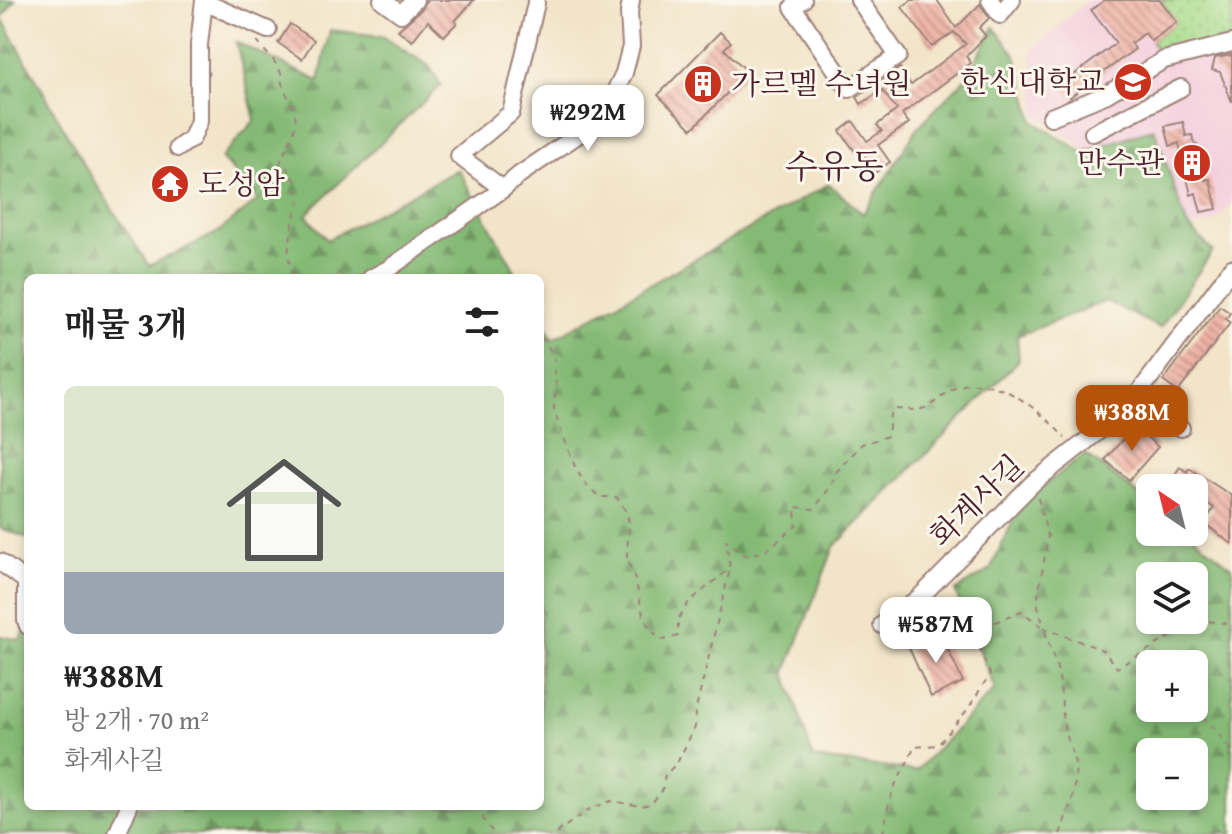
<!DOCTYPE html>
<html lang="ko">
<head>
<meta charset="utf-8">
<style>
  body { margin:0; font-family:"Gentium Book Plus","Noto Serif KR",serif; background:#f6f6f6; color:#222; height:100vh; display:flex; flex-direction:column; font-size:30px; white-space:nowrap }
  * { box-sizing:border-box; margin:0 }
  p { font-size:26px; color:#767676 }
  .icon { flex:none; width:44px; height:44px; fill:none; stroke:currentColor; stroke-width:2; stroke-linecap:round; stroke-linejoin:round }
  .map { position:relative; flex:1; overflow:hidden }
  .side { position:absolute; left:24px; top:274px; width:520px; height:536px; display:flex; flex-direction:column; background:#fff; border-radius:12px; box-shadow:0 4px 12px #0003 }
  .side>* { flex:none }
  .needle { width:52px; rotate:325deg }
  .fabs { position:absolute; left:1136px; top:474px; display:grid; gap:16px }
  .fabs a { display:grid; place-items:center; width:72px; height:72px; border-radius:12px; background:#fff; box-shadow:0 4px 12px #0003; font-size:40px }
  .price { position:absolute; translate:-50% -68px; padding:0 18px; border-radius:16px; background:#fff; color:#222; font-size:26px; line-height:52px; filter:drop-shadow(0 2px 4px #0008) }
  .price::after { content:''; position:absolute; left:50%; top:48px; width:24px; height:18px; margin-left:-12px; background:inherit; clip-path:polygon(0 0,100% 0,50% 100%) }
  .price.active { background:#b45309; color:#fff }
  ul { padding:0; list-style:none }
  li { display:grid; align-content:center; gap:16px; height:424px; padding:0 40px }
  li span { display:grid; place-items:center; height:248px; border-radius:12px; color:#555 }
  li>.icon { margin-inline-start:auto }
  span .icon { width:144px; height:144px; fill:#fffc; stroke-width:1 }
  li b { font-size:34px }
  h2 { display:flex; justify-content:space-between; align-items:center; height:96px; padding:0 40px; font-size:34px }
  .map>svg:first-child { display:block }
</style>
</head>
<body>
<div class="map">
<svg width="1232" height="834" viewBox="0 0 1232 834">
  <defs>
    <pattern id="grass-dots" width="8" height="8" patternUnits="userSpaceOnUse" patternTransform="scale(2)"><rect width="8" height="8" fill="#a6da89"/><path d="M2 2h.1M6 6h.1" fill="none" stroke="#90bb76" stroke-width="1.8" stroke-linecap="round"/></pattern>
    <pattern id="forest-firs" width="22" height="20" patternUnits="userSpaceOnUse" patternTransform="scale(2)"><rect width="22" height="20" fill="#84ba75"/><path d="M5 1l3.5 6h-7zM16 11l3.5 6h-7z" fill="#6e9760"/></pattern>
    <pattern id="building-back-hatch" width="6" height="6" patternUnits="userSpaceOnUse" patternTransform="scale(2)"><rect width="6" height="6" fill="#eeb3a6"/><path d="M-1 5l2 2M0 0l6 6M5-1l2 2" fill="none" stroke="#c39187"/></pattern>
  </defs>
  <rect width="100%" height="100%" fill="#fbf7ec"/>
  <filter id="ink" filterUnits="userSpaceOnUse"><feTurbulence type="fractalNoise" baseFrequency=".0125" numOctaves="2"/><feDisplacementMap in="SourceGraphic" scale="16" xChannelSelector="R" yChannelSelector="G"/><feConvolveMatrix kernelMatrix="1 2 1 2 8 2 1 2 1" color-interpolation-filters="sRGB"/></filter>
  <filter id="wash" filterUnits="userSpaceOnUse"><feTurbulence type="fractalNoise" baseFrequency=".006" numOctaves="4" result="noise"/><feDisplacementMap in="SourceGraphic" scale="32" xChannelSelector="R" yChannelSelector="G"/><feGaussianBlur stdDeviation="1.8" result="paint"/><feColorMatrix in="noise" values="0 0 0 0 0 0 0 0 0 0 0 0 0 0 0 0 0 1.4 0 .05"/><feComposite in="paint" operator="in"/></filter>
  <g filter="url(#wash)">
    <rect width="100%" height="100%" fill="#f2e4c8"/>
    <path fill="#f4cfdd" d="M1088,0H1232V203L1214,222L1181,229L1090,152L1036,114L1032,50Z"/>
    <path fill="url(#grass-dots)" stroke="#787c5a" stroke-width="2" d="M1160,0H1232V43L1164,60L1151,41L1176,22Z"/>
    <path fill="url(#forest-firs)" stroke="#676c50" stroke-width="2" fill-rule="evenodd" d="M0,0H15L2,18L86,168L149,266L217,233L258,200L221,158L255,120L236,42L319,81L330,30L382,36L429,66L441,85L306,215L327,240L458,169L519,278H338L335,273L331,278H28V538L0,528Z
      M994,27L1016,56L1034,122L1083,152L1154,128L1187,225L1213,251L1160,328L1106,301L1017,336L1019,360L834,547L786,672L813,758L916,771L995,689L955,591L990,570L1021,504L1085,454L1150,503V532H1188L1232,567V834H0V636L21,640L28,621V806H540V317L553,339L829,184L863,214L918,127L966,78ZM1150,576H1194V620H1150ZM1150,664H1194V708H1150ZM1150,752H1194V796H1150Z"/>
    <g id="blocks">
      <path fill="url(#building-back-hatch)" d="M426,0H474L455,21L457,23L444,36L428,21L412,41L398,30L423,8Z
        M912,0H937L956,28L980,4L989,18L979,28L986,36L966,56L971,63L902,114L909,123L878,145L890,162L876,172L861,150L856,153L840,131L853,121L867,141L882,131L877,125L897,110L882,90L861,104L857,97L900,68L911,85L966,44L954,32L932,47L902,7Z
        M1105,0H1160L1177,22L1151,41L1145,33L1131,43L1135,49L1070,97L1062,84L1116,43L1091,10Z
        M290,24L314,40L302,59L278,43Z
        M720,32L731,42L724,49L748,72L692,129L658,95Z
        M1232,55V102L1220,72L1212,70L1215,58Z
        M1183,122L1186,136L1192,135L1195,146L1197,145L1205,180L1210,179L1217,209L1201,212L1196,193L1191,195L1179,143L1170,146L1165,126Z
        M1220,306L1230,313L1226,319L1230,323L1178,392L1163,381Z
        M1134,426L1158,447L1129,480L1105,460Z
        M1180,467L1187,472L1189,468L1232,496V544L1204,523L1214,508L1194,494V488H1184L1179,484L1177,488H1166Z
        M941,634L963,682L931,697L909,648Z"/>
    </g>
  </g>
  <g filter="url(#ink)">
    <use href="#blocks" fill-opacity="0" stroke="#9e827a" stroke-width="2"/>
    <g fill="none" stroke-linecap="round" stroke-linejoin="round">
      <g stroke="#9e827a" stroke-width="20">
        <path id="minor" d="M382,0L401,14L415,0
          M803,0L793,7L849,89L898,56L859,0
          M990,0L1000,15L1012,0
          M204,2L268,30
          M536,3L511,113L459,156L503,189L519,175L588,128L610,102L624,73L631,46L629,13L631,0
          M1051,117L1107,94L1164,60L1232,43
          M1093,133L1181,88
          M178,148L192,138L199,121V45L204,0
          M371,278L388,269L503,189
          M1138,394L1181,428
          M0,562L26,581V620L28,626
          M882,625L920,597L1033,483L1124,411L1138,394L1232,268
          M117,834L129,806"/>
      </g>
      <path stroke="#9e827a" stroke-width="2" stroke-dasharray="6 6" stroke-linecap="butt" d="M257,41C263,51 275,59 280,71C284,79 279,74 282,83C287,99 300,111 294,130C291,141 283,153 280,164L283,167L288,168L295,180L299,203L294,217L288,253L292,278
        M540,339H543L554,356L556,386L554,409L560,428L576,469L586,485L600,497H616C636,521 627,528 627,556C627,563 631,567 633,574C643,599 637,623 663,640L678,636V619L689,602L729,569
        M1038,498L1048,537L1037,602L1044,628L1103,650L1117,668L1199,620L1232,624
        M973,632L1021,611L1044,628L1059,675L1064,727L1076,766L1074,794L1060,834
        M1141,655L1150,664
        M1194,708L1216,730L1232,752
        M485,806L482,809L483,819L494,834
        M557,834L560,830L588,810L611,801L642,806L651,804L662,791L665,775L677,763L695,727L696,709L730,569L726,540L745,555L764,552L796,526L795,507L814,509L831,486L837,471L862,444L888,436L890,415L896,409C904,409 913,411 921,409C932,407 942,395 953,389C993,369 1040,410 1065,438
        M883,834C886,817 889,798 896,783C903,771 909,760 914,747L938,745L968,709L990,674L973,632L952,646L932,603"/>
      <use href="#minor" stroke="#fff" stroke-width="16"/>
    </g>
  </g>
  <defs>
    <g id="university-disc" transform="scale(2)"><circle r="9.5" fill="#c8321e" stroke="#fbf7ec"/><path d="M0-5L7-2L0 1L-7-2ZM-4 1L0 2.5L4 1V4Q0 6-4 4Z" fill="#fff"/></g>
    <g id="building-disc" transform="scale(2)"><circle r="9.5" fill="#c8321e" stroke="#fbf7ec"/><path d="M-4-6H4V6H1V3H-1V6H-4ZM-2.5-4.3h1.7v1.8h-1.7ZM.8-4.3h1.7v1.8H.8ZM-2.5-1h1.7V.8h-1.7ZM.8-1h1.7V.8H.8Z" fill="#fff"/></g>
    <g id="temple-disc" transform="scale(2)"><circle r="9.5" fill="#c8321e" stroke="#fbf7ec"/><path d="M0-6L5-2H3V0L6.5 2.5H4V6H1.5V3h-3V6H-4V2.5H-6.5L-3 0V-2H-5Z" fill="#fff"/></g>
  </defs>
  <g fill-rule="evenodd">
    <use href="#university-disc" x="1133" y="82"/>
    <use href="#building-disc" x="703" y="84"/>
    <use href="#building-disc" x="1192" y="163"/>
    <use href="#temple-disc" x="170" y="184"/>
  </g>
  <g text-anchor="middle" stroke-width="6" stroke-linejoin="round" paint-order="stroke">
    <g font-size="30" fill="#4a1f2b" stroke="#fbf7ec" text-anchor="end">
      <text x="1105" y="92">한신대학교</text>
      <text x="731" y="94" text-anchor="start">가르멜 수녀원</text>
      <text x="1164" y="173">만수관</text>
      <text x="198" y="194" text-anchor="start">도성암</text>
    </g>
    <g font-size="30" fill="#4a1f2b" stroke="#fbf7ec">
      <text transform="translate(977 501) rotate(-44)" y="10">화계사길</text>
    </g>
    <g font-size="34" fill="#4a1f2b" stroke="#fbf7ec">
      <text x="834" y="178">수유동</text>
    </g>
  </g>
</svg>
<div class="fabs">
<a><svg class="needle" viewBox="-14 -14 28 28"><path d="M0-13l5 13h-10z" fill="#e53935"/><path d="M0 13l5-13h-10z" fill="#767676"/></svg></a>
<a><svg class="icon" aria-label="layers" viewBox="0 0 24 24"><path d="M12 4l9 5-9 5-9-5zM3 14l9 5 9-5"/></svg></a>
<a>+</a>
<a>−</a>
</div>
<b class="price" style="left:588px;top:153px">₩292M</b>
<b class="price active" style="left:1132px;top:453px">₩388M</b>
<b class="price" style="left:936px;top:665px">₩587M</b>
<section class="side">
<h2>매물 3개<svg class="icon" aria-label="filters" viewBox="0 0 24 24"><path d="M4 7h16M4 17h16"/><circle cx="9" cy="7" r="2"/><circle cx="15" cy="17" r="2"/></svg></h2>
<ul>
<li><span style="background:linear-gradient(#dfe7d0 75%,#9aa5b1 0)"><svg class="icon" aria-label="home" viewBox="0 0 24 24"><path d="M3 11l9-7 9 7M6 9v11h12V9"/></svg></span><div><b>₩388M</b><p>방 2개 · 70 m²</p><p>화계사길</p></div></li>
</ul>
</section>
</div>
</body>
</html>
